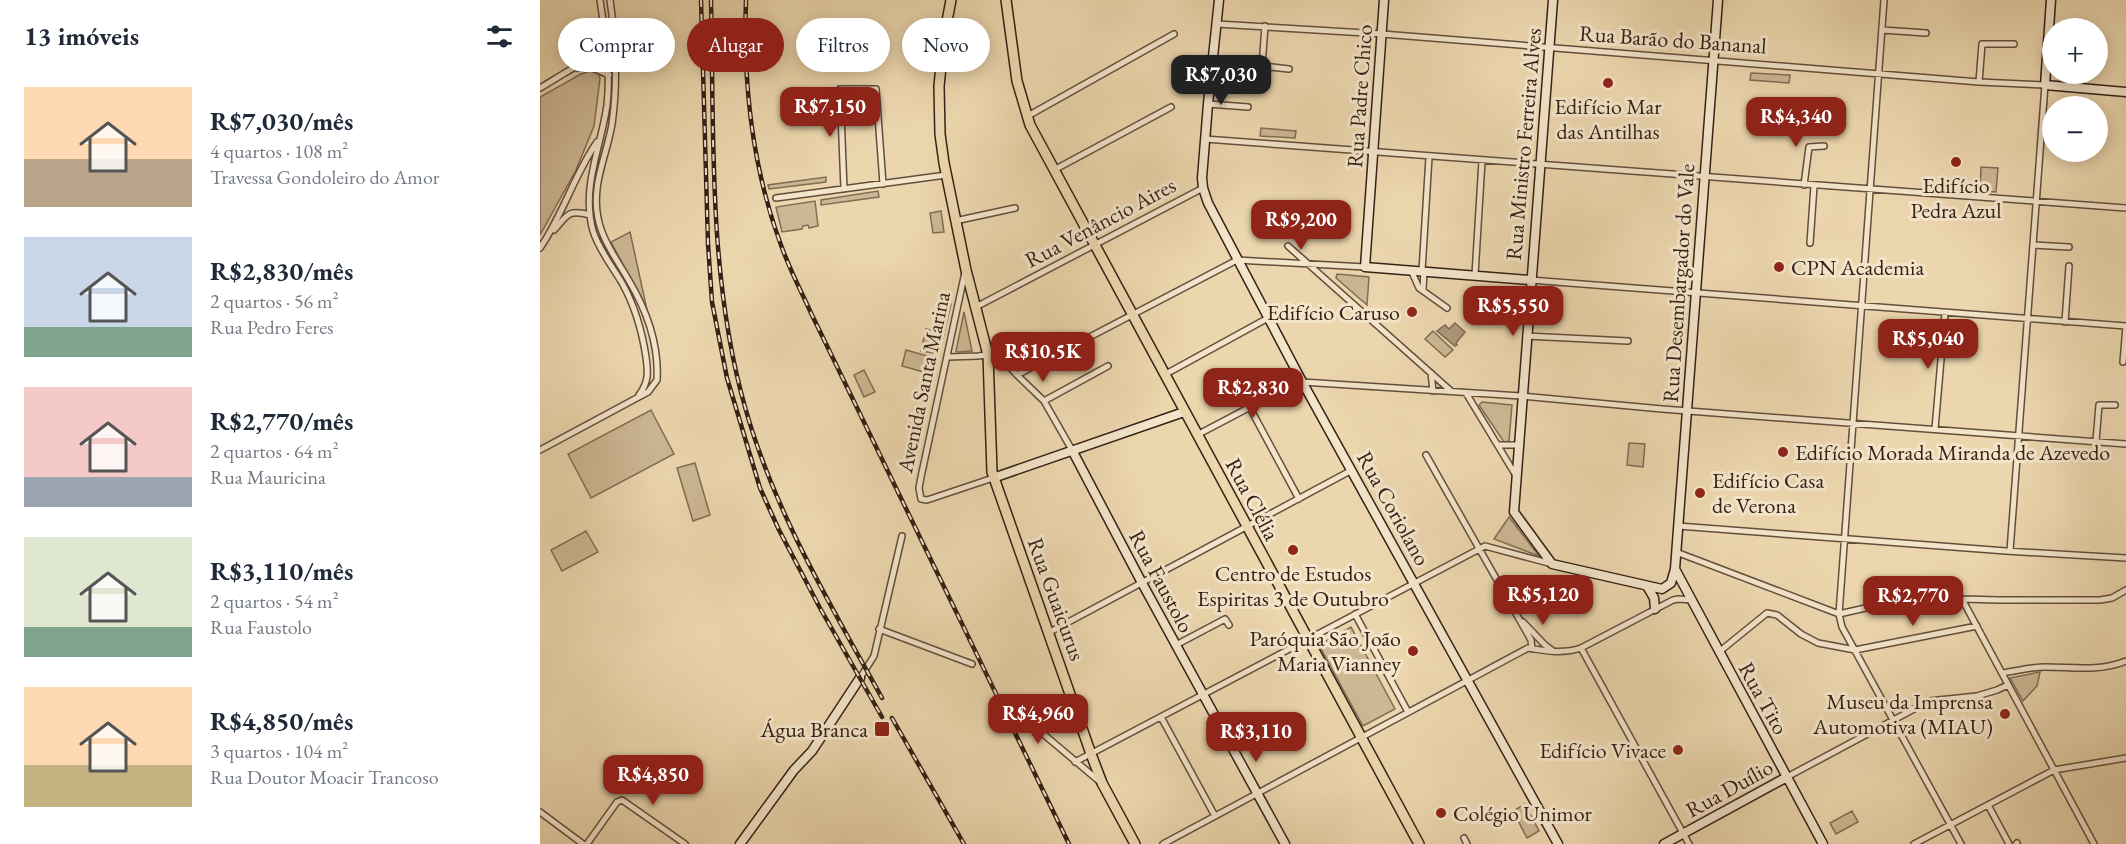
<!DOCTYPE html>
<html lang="pt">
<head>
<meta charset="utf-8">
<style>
  body { margin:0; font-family:"EB Garamond",serif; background:#f2f2f3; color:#1f2937; height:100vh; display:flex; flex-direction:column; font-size:22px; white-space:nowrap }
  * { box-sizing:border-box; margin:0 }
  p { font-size:20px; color:#747a83 }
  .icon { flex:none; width:33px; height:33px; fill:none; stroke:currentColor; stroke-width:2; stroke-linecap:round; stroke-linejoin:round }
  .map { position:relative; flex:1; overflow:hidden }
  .details { display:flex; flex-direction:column; background:#fff; width:540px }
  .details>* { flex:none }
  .hud { position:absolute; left:18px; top:18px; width:570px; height:54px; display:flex; gap:12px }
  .controls { position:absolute; left:1502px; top:18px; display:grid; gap:12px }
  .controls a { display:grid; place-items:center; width:66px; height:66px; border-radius:50%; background:#fff; box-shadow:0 3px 15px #0003; font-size:30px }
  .price { position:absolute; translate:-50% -51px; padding:0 14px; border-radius:12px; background:#8f2418; color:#fff; font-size:20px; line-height:39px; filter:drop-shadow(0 2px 3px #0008) }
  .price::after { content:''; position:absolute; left:50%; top:36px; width:18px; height:14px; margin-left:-9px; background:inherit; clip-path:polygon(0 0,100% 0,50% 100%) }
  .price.on { background:#222; color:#fff }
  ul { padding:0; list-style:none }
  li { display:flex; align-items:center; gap:18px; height:150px; padding:0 24px }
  li span { display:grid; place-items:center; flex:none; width:168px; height:120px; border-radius:0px; color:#555 }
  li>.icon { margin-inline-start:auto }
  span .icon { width:72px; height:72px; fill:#fffc; stroke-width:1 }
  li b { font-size:26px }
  h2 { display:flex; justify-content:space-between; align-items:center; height:72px; padding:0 24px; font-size:26px }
  .tag { padding:0 21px; border-radius:27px; background:#fff; box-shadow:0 3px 15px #0003; font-size:21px; line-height:54px }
  .tag.on { background:#8f2418; color:#fff }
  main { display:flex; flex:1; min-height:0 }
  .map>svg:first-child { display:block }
</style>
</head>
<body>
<main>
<section class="details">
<h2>13 imóveis<svg class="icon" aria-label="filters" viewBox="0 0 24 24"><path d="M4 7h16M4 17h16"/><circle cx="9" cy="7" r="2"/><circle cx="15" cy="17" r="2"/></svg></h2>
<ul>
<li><span style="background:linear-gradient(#ffd9b3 60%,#b9a48a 0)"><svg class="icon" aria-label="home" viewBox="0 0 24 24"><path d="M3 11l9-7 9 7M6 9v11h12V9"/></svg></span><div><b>R$7,030/mês</b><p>4 quartos · 108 m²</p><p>Travessa Gondoleiro do Amor</p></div></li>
<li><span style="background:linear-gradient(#c9d6e8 75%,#7fa58c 0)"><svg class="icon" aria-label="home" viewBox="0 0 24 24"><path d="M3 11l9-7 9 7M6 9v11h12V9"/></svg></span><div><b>R$2,830/mês</b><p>2 quartos · 56 m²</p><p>Rua Pedro Feres</p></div></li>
<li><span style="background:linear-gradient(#f6c9c9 75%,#9aa5b1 0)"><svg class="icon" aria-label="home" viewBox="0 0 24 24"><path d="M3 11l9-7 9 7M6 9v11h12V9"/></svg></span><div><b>R$2,770/mês</b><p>2 quartos · 64 m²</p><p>Rua Mauricina</p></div></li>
<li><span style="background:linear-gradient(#dfe7d0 75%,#7fa58c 0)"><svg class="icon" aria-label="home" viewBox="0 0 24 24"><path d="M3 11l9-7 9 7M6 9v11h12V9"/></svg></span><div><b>R$3,110/mês</b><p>2 quartos · 54 m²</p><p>Rua Faustolo</p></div></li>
<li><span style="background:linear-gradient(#ffd9b3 65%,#c2b280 0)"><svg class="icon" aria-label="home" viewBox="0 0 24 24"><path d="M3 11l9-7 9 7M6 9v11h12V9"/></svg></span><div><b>R$4,850/mês</b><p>3 quartos · 104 m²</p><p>Rua Doutor Moacir Trancoso</p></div></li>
</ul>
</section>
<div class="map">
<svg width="1586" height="844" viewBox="0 0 1586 844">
  <rect width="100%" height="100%" fill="#ecd6ae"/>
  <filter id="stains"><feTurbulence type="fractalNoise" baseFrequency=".00333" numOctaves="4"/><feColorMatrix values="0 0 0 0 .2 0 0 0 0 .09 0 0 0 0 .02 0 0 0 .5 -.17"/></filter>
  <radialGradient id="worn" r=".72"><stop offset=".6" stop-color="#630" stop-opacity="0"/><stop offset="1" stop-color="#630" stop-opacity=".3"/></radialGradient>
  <path fill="#cdb794" stroke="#816c55" stroke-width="1.5" d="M50,71L58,73L60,78L54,126L36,170L0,235V97L41,74Z
    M1211,73L1250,75L1249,83L1210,80Z
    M721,128L756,131L755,138L720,136Z
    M1441,167L1458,168L1456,192L1440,191Z
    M286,177V182L229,189L228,185Z
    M338,191L339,197L281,205V200Z
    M275,201L278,226L269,228L268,225L263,226L262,229L242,232L236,207Z
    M401,211L404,232L393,233L390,213Z
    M90,232L107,310L71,242Z
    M797,274L829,277L827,305L796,278Z
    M405,302L411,304L403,338L397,337L393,353L381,351L386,329L398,332Z
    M424,312L432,351L417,352L416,351Z
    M893,331L913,350L905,357L885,339Z
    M366,350L391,357L387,373L362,366Z
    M324,370L335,392L324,397L314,375Z
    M942,402L972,405L969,441L964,442L939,405Z
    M111,410L134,454L51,498L28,454Z
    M1089,443L1105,444L1103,467L1087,465Z
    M155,463L170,515L153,521L137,468Z
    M969,517L999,556L954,539Z
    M46,531L58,552L22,571L11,550Z
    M811,627L855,709L823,726L779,645Z
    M1500,672L1497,686L1483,701L1470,678Z
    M985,804L999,831L987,838L973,811Z
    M1312,811L1318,822L1296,834L1290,823Z"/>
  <path fill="#ae987a" stroke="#7e6852" stroke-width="1.5" d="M915,323L925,332L916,343L917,345L915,346L897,331L905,325L909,329Z"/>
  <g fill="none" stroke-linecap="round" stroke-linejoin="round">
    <g stroke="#634e3c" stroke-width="8">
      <path id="street" d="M60,0C65,35 71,69 67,105C61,148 41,187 53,231C59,250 72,266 82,283C95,306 102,331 106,357C108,372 109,382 99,395
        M1344,0L1299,614L1302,627L1421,844
        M677,24L842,34L1439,82L1505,85L1470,551
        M725,26L722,66L749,69
        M1342,30L1386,33
        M38,68H53L69,75
        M1439,82L1442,44H1474
        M0,88C17,78 53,54 70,52
        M668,104L708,107
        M486,117L634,34
        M665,139L1586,208
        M514,170L631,107
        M1264,185L1269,147L1284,146
        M304,189L300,89H336L343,184
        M236,198L406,175
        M415,221L475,208
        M14,230C28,215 27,209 50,215
        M1270,243L1274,186
        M1493,245L1529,247
        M748,246L911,391
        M0,248C23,215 34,175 57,142
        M871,270L879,288L907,308
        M882,271L889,157
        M425,272L381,477L379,488L381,499L387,500L453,478
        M935,275L942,161
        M990,280L1586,326
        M883,290L884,271
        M434,308L663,188
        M1525,322L1529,266
        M986,336L1088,341
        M408,357L438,356L458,354L477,375L504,401L532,450
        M1583,362L1586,326
        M891,373L893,391
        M477,375L697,260L825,267
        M624,375L728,318
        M926,393L975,474
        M504,401L568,366
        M710,408L759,499
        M1395,429L1405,313
        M657,435L756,383L762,382L981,396L1122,409L1586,444
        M1556,441L1559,405H1575
        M958,445H977
        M0,450L108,392L117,380C119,345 106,309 88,279C77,260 62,240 58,218C51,185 67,155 72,124C78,82 76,41 70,0
        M886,455L991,640L992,649
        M1138,526L1466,551L1586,558
        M1136,552L1299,614L1387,594L1408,595L1422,599L1459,600H1560L1572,598L1586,590
        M1422,599L1554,844
        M815,614L868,712
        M983,622L1005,645L1013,651
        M339,629L432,664
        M508,633L812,470
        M636,645L685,619L689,625
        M1041,648L1149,844
        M1179,652L1227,613L1237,615L1261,634L1278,643L1315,650L1437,626
        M1462,673C1477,671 1491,667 1505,667C1533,667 1559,672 1586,661
        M320,678L334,656L362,536
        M476,711L559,781
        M621,717L675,816
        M535,762L945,546L1012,564
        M1247,777L1389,701L1437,696L1457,690L1468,685
        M1448,805L1469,844
        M0,812L43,844
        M924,838L927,844
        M47,844L77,802L82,800L145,844
        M623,844L988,648C1006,651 1023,654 1041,648L1133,600L1139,599L1152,600
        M1374,844L1514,770L1586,758
        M1476,844L1477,843"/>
    </g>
    <g stroke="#352116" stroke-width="11">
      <path id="secondary" d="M679,0L668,104L662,178L663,188L668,203L759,376L1018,844
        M844,0L825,267L990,280
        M1013,0L974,512L1012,564L1122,589L1131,583L1135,569L1178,0
        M1511,0L1505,85L1586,92
        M532,450L602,583L745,844
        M453,478L644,412
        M1135,569L1283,844
        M1107,586L1114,598L1115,609
        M200,844L254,770L272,751L320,678
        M1124,844L1247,777"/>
    </g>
    <g stroke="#352116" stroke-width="12">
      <path id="primary" d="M411,0L404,37L399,86L400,134L404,163L426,270L448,355L452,472L551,754L562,783L595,844
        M466,0L477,81L490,125L879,844"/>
    </g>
    <use href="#street" stroke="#f3e4ca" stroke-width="5"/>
    <use href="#secondary" stroke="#f3e4ca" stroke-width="8"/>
    <use href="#primary" stroke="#ecd6ae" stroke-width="9"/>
    <g stroke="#352116" stroke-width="4.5">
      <path id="rail" d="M161,0L168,244L172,302L187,378L220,488L239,530L280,608L342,717
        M171,0C174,134 168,277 205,407C234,511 290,604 342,698
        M206,0C203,83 212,167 241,245C249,268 261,291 271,313L529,844
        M352,718L424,844"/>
    </g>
    <use href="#rail" stroke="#f3e4ca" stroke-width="2" stroke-dasharray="7" stroke-linecap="butt"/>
  </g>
  <g fill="#8f2418" stroke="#f3e4ca" stroke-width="2">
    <circle cx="1068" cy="83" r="6"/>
    <circle cx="1416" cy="162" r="6"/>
    <circle cx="1239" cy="267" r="6"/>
    <circle cx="872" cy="312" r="6"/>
    <circle cx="1243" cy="452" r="6"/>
    <circle cx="1160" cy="493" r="6"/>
    <circle cx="753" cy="550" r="6"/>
    <circle cx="873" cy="651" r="6"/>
    <circle cx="1465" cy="714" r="6"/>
    <rect x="334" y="721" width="16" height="16" rx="3"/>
    <circle cx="1138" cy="750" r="6"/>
    <circle cx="901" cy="813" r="6"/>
  </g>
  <g text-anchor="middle" stroke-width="6" stroke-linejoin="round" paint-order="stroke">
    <g font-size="22" fill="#352116" stroke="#f3e4ca">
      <text transform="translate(1133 39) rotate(4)" y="8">Rua Barão do Bananal</text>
      <text transform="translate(819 96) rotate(-86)" y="8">Rua Padre Chico</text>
      <text transform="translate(983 144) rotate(-85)" y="8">Rua Ministro Ferreira Alves</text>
      <text transform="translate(560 222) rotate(-28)" y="8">Rua Venâncio Aires</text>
      <text transform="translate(1138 283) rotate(-86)" y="8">Rua Desembargador do Vale</text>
      <text transform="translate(383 382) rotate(-78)" y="8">Avenida Santa Marina</text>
      <text transform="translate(713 499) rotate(62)" y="8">Rua Clélia</text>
      <text transform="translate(854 508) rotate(61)" y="8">Rua Coriolano</text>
      <text transform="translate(622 581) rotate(62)" y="8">Rua Faustolo</text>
      <text transform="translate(517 599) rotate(70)" y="8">Rua Guaicurus</text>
      <text transform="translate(1224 698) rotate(61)" y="8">Rua Tito</text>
      <text transform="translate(1189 788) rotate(-29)" y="8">Rua Duílio</text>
    </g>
    <g font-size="22" fill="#352116" stroke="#f3e4ca" text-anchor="end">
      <text x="1068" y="114" text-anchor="middle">Edifício Mar<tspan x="1068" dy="25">das Antilhas</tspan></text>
      <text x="1416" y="193" text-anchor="middle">Edifício<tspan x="1416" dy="25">Pedra Azul</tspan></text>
      <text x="1251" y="275" text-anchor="start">CPN Academia</text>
      <text x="860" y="320">Edifício Caruso</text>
      <text x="1255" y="460" text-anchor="start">Edifício Morada Miranda de Azevedo</text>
      <text x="1172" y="488" text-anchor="start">Edifício Casa<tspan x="1172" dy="25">de Verona</tspan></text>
      <text x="753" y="581" text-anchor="middle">Centro de Estudos<tspan x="753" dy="25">Espiritas 3 de Outubro</tspan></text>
      <text x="861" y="646">Paróquia São João<tspan x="861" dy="25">Maria Vianney</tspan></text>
      <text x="1453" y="709">Museu da Imprensa<tspan x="1453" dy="25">Automotiva (MIAU)</tspan></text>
      <text x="328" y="737">Água Branca</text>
      <text x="1126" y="758">Edifício Vivace</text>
      <text x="913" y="821" text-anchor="start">Colégio Unimor</text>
    </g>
  </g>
  <rect width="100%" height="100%" filter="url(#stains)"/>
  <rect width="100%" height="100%" fill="url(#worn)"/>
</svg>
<div class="controls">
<a>+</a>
<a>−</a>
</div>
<b class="price on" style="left:681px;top:106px">R$7,030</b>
<b class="price" style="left:290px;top:138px">R$7,150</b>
<b class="price" style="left:1256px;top:148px">R$4,340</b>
<b class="price" style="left:761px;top:251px">R$9,200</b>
<b class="price" style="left:973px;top:337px">R$5,550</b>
<b class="price" style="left:1388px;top:370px">R$5,040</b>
<b class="price" style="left:503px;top:383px">R$10.5K</b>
<b class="price" style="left:713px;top:419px">R$2,830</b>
<b class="price" style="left:1003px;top:626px">R$5,120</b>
<b class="price" style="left:1373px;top:627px">R$2,770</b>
<b class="price" style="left:498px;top:745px">R$4,960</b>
<b class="price" style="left:716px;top:763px">R$3,110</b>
<b class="price" style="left:113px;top:806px">R$4,850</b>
<div class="hud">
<a class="tag">Comprar</a>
<a class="tag on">Alugar</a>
<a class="tag">Filtros</a>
<a class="tag">Novo</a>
</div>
</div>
</main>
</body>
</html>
